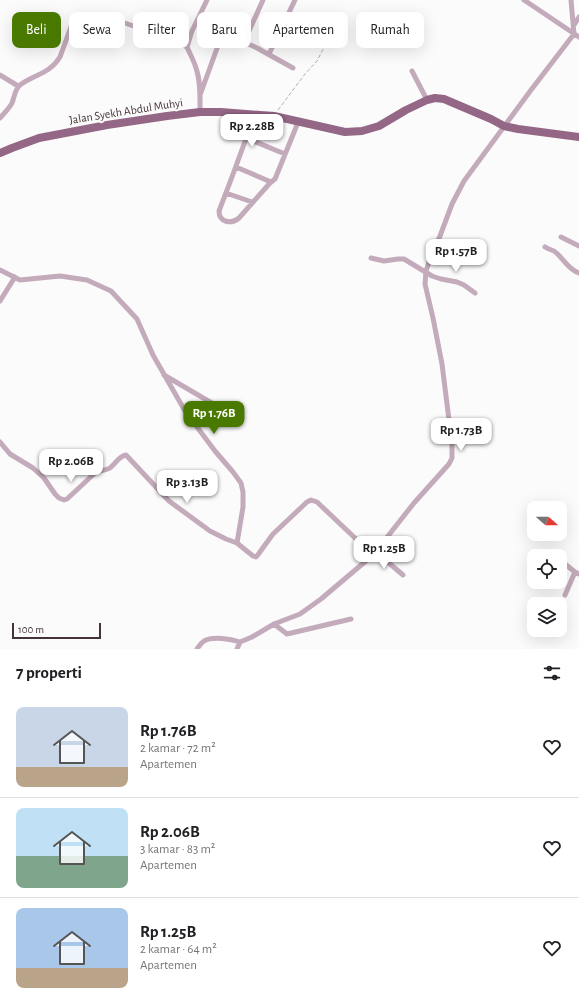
<!DOCTYPE html>
<html lang="id">
<head>
<meta charset="utf-8">
<style>
  body { margin:0; font-family:"Alegreya Sans",sans-serif; background:#f2f2f2; color:#202124; height:100vh; display:flex; flex-direction:column; font-size:15px; white-space:nowrap }
  * { box-sizing:border-box; margin:0 }
  p { font-size:13px; color:#757577 }
  .icon { flex:none; width:22px; height:22px; fill:none; stroke:currentColor; stroke-width:2; stroke-linecap:round; stroke-linejoin:round }
  .map { position:relative; height:649px; overflow:hidden }
  .side { display:flex; flex-direction:column; background:#fff; flex:1 }
  .side>* { flex:none }
  .hud { position:absolute; left:12px; top:12px; width:555px; height:36px; display:flex; gap:8px }
  .needle { width:26px; rotate:110deg }
  .controls { position:absolute; left:527px; top:501px; display:grid; gap:8px }
  .controls a { display:grid; place-items:center; width:40px; height:40px; border-radius:8px; background:#fff; box-shadow:0 4px 16px #0002; font-size:20px }
  .scale { position:absolute; left:12px; bottom:10px; width:89px; box-sizing:border-box; padding-left:4px; border:2px solid #443337; border-top:0; font-size:11px; line-height:14px; white-space:nowrap; color:#443337; -webkit-text-stroke:3px #fbfbfb; paint-order:stroke }
  .price { position:absolute; translate:-50% -34px; padding:0 9px; border-radius:8px; background:#fff; color:#222; font-size:13px; line-height:26px; filter:drop-shadow(0 1px 2px #0008) }
  .price::after { content:''; position:absolute; left:50%; top:24px; width:12px; height:9px; margin-left:-6px; background:inherit; clip-path:polygon(0 0,100% 0,50% 100%) }
  .price.on { background:#4a7900; color:#fff }
  ul { padding:0; list-style:none }
  li { display:flex; align-items:center; gap:12px; height:100px; padding:0 16px }
  li+li { border-top:1px solid #e0e0e0 }
  li span { display:grid; place-items:center; flex:none; width:112px; height:80px; border-radius:8px; color:#555 }
  li>.icon { margin-inline-start:auto }
  span .icon { width:48px; height:48px; fill:#fffc; stroke-width:1 }
  li b { font-size:17px }
  h2 { display:flex; justify-content:space-between; align-items:center; height:48px; padding:0 16px; font-size:17px }
  .chip { padding:0 14px; border-radius:8px; background:#fff; box-shadow:0 4px 16px #0002; font-size:14px; line-height:36px }
  .chip.on { background:#4a7900; color:#fff }
  .map>svg:first-child { display:block }
</style>
</head>
<body>
<div class="map">
<svg width="579" height="649" viewBox="0 0 579 649">
  <rect width="100%" height="100%" fill="#fbfbfb"/>
  <g fill="none" stroke-linecap="round" stroke-linejoin="round">
    <path stroke="#b7b1b2" stroke-width="1" stroke-dasharray="4 2" stroke-linecap="butt" d="M278,110L305,74L317,61L335,26"/>
    <path stroke="#c4abbb" stroke-width="5" d="M524,0L579,37
      M198,20L223,32
      M574,25L579,17
      M244,42L263,0
      M269,54L295,0
      M412,71L427,100
      M0,75L18,86
      M200,95L223,32L257,48L293,68
      M200,112C200,98 201,82 196,68C194,61 190,54 187,47L192,31L207,0
      M255,114L232,177L219,211C219,222 231,225 239,218L270,183L275,179L299,120
      M0,118C4,113 9,109 12,103C14,98 15,90 19,86C22,83 26,81 30,79C42,73 52,70 60,57L73,21L78,17H83L93,21L104,16L169,38L187,47
      M246,138L285,154
      M236,167L271,182
      M226,193L252,202
      M561,237L579,246
      M545,247C548,249 551,250 554,251C563,257 567,269 579,273
      M371,258L384,261L398,259H404L432,276L441,279L457,282L464,285L475,293
      M0,270L20,280L60,276L87,280L111,291L137,319L153,355L185,411L215,451L233,472L241,483L243,492V507L237,543L253,556L256,557L257,556L273,534L307,502L311,500L317,502L373,555
      M0,301L15,277
      M164,375L222,409
      M0,442L10,454L33,468L44,478L55,494L59,498L64,500L67,499L96,472C100,470 107,471 111,467C116,463 119,456 126,455L169,501L210,531L226,539L237,543
      M376,552L403,575
      M552,554L555,556
      M560,560L575,572
      M565,595L575,572L579,574
      M274,624L287,634L351,619
      M197,649C199,646 201,643 204,641C213,636 231,639 240,642L252,637L274,624L300,614L321,599L373,555L414,503L449,464L452,458V444L442,364L433,318L425,284L426,271L430,259L440,236L452,204L464,181L531,90L574,34L571,0
      M237,649L240,642"/>
    <path stroke="#936785" stroke-width="8" d="M0,153L12,148L39,138L107,125L167,116L200,112H221L274,116L345,132L362,131L379,126L406,110L427,100L435,98L444,99L491,119L504,126L518,129L579,137"/>
  </g>
  <g text-anchor="middle" stroke-width="4" stroke-linejoin="round" paint-order="stroke">
    <g font-size="12" fill="#443337" stroke="#fbfbfb">
      <text transform="translate(126 111) rotate(-9)" y="4">Jalan Syekh Abdul Muhyi</text>
    </g>
  </g>
</svg>
<div class="controls">
<a><svg class="needle" viewBox="-14 -14 28 28"><path d="M0-13l5 13h-10z" fill="#e53935"/><path d="M0 13l5-13h-10z" fill="#757577"/></svg></a>
<a><svg class="icon" aria-label="locate" viewBox="0 0 24 24"><circle cx="12" cy="12" r="6"/><path d="M12 2v4M12 18v4M2 12h4M18 12h4"/></svg></a>
<a><svg class="icon" aria-label="layers" viewBox="0 0 24 24"><path d="M12 4l9 5-9 5-9-5zM3 14l9 5 9-5"/></svg></a>
</div>
<div class="scale">100 m</div>
<b class="price" style="left:252px;top:148px">Rp 2.28B</b>
<b class="price" style="left:456px;top:273px">Rp 1.57B</b>
<b class="price on" style="left:214px;top:435px">Rp 1.76B</b>
<b class="price" style="left:461px;top:452px">Rp 1.73B</b>
<b class="price" style="left:71px;top:483px">Rp 2.06B</b>
<b class="price" style="left:187px;top:504px">Rp 3.13B</b>
<b class="price" style="left:384px;top:570px">Rp 1.25B</b>
<div class="hud">
<a class="chip on">Beli</a>
<a class="chip">Sewa</a>
<a class="chip">Filter</a>
<a class="chip">Baru</a>
<a class="chip">Apartemen</a>
<a class="chip">Rumah</a>
</div>
</div>
<section class="side">
<h2>7 properti<svg class="icon" aria-label="filters" viewBox="0 0 24 24"><path d="M4 7h16M4 17h16"/><circle cx="9" cy="7" r="2"/><circle cx="15" cy="17" r="2"/></svg></h2>
<ul>
<li><span style="background:linear-gradient(#c9d6e8 75%,#b9a48a 0)"><svg class="icon" aria-label="home" viewBox="0 0 24 24"><path d="M3 11l9-7 9 7M6 9v11h12V9"/></svg></span><div><b>Rp 1.76B</b><p>2 kamar · 72 m²</p><p>Apartemen</p></div><svg class="icon" aria-label="heart" viewBox="0 0 24 24"><path d="M12 20l-8-8c-3-5 5-10 8-4 3-6 11-1 8 4z"/></svg></li>
<li><span style="background:linear-gradient(#bfe0f5 60%,#7fa58c 0)"><svg class="icon" aria-label="home" viewBox="0 0 24 24"><path d="M3 11l9-7 9 7M6 9v11h12V9"/></svg></span><div><b>Rp 2.06B</b><p>3 kamar · 83 m²</p><p>Apartemen</p></div><svg class="icon" aria-label="heart" viewBox="0 0 24 24"><path d="M12 20l-8-8c-3-5 5-10 8-4 3-6 11-1 8 4z"/></svg></li>
<li><span style="background:linear-gradient(#a9c7e8 75%,#b9a48a 0)"><svg class="icon" aria-label="home" viewBox="0 0 24 24"><path d="M3 11l9-7 9 7M6 9v11h12V9"/></svg></span><div><b>Rp 1.25B</b><p>2 kamar · 64 m²</p><p>Apartemen</p></div><svg class="icon" aria-label="heart" viewBox="0 0 24 24"><path d="M12 20l-8-8c-3-5 5-10 8-4 3-6 11-1 8 4z"/></svg></li>
</ul>
</section>
</body>
</html>
